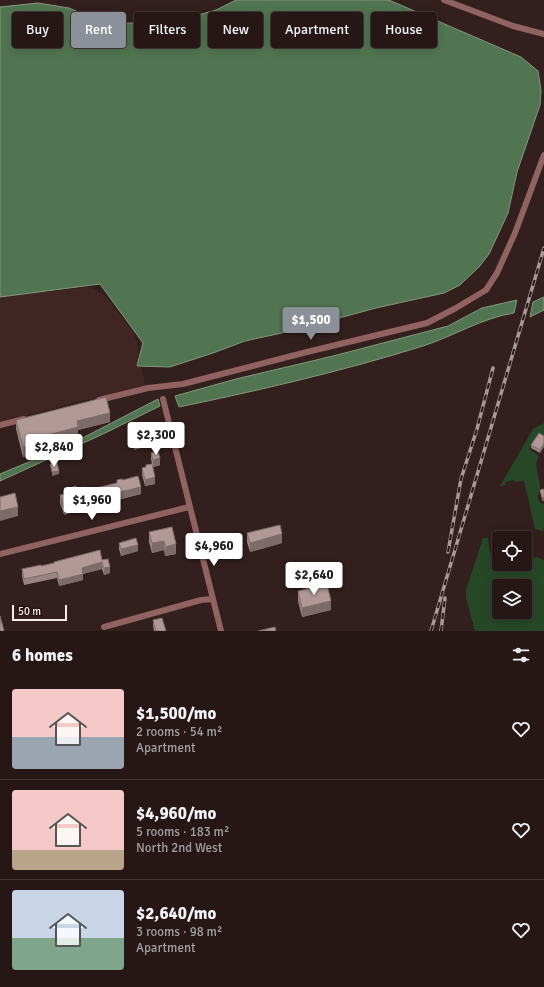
<!DOCTYPE html>
<html lang="en">
<head>
<meta charset="utf-8">
<style>
  body { margin:0; font-family:Signika,sans-serif; background:#2e201f; color:#f1f3f6; height:100vh; display:flex; flex-direction:column; font-size:15px; white-space:nowrap }
  * { box-sizing:border-box; margin:0 }
  p { font-size:13px; color:#a49fa1 }
  .icon { flex:none; width:22px; height:22px; fill:none; stroke:currentColor; stroke-width:2; stroke-linecap:round; stroke-linejoin:round }
  .map { position:relative; height:631px; overflow:hidden }
  .panel { display:flex; flex-direction:column; background:#261716; flex:1 }
  .panel>* { flex:none }
  .guide { position:absolute; left:12px; top:12px; width:520px; height:36px; display:flex; gap:8px }
  .tools { position:absolute; left:492px; top:531px; display:grid; gap:8px }
  .tools a { display:grid; place-items:center; width:40px; height:40px; border-radius:4px; background:#261716; box-shadow:0 2px 10px #0003,0 0 0 1px #423635; font-size:20px }
  .scale { position:absolute; left:12px; bottom:10px; width:55px; box-sizing:border-box; padding-left:4px; border:2px solid #f8ebea; border-top:0; font-size:11px; line-height:14px; white-space:nowrap; color:#f8ebea; -webkit-text-stroke:3px #281615; paint-order:stroke }
  .price { position:absolute; translate:-50% -34px; padding:0 9px; border-radius:4px; background:#fff; color:#222; font-size:13px; line-height:26px; filter:drop-shadow(0 1px 2px #0008) }
  .price::after { content:''; position:absolute; left:50%; top:24px; width:12px; height:9px; margin-left:-6px; background:inherit; clip-path:polygon(0 0,100% 0,50% 100%) }
  .price.active { background:#8c9099; color:#fff }
  ul { padding:0; list-style:none }
  li { display:flex; align-items:center; gap:12px; height:100px; padding:0 12px }
  li+li { border-top:1px solid #423635 }
  li span { display:grid; place-items:center; flex:none; width:112px; height:80px; border-radius:4px; color:#555 }
  li>.icon { margin-inline-start:auto }
  span .icon { width:48px; height:48px; fill:#fffc; stroke-width:1 }
  li b { font-size:17px }
  h2 { display:flex; justify-content:space-between; align-items:center; height:48px; padding:0 12px; font-size:17px }
  .pill { padding:0 14px; border-radius:4px; background:#261716; box-shadow:0 2px 10px #0003,0 0 0 1px #423635; font-size:14px; line-height:36px }
  .pill.active { background:#8c9099; color:#fff }
  .map>svg:first-child { display:block }
</style>
</head>
<body>
<div class="map">
<svg width="544" height="631" viewBox="0 0 544 631">
  <rect width="100%" height="100%" fill="#321f1e"/>
  <path fill="#3f2625" d="M0,281L22,284L46,292L90,287L105,296L134,333L138,348L145,385L0,422Z"/>
  <path fill="#274827" fill-rule="evenodd" d="M544,423V437L538,434L529,449L539,456C533,467 539,474 540,485C541,492 533,501 544,504V527L543,531L535,529L524,481L515,482L514,480L505,482L506,485L500,486L533,429Z
    M483,538H488L491,558L499,557V564H504L505,565L525,564V560L536,557L544,560V631H475L466,598V590ZM499,586H525V612H499Z"/>
  <path fill="#517550" stroke="#83987e" d="M236,0H389L521,57L538,71L541,90L540,105L517,172L508,213L489,254L479,267L460,285L444,293L376,308L291,331L245,341L213,353L170,367L137,366L143,343L100,284L0,297V7L38,3L69,8L108,24L177,21L216,10Z
    M544,297V310L530,317L533,302Z
    M517,300L514,313C482,318 454,336 423,346C343,371 261,390 179,407L175,396L236,379L333,356L448,326L482,308Z
    M158,399L160,406L103,434L0,481V474L67,446Z"/>
  <g fill="none" stroke-linecap="round" stroke-linejoin="round">
    <path stroke="#906361" stroke-width="6" d="M444,0L513,26L544,34
      M163,399L221,631
      M99,400L148,388L183,384L307,352L427,323L456,308L486,290L497,273L515,233L544,155
      M0,425L24,419
      M0,554L189,507
      M104,627L201,600L213,599"/>
    <g stroke="#a89998" stroke-width="3.5">
      <path id="rail" d="M448,552L461,479L477,429L493,368
        M431,631L544,248
        M441,631L445,598"/>
    </g>
    <use href="#rail" stroke="#281615" stroke-width="2" stroke-dasharray="6" stroke-linecap="butt"/>
  </g>
  <path fill="#998483" d="M16,420L110,422L78,430V437L45,445V451L23,457L16,429Z
    M132,434L148,446L134,450L132,440Z
    M544,436L540,453L531,448V445Z
    M151,453L160,465L153,467L155,484L145,486L142,475V468L146,467V465L152,464L151,459Z
    M117,480H123L141,494L90,507L64,515L60,503V495L66,494V489L87,490L117,483Z
    M172,527L176,554L165,556L164,550L152,553L149,542V532Z
    M247,533L282,543L250,552L247,542Z
    M119,543L138,551L121,556L119,549Z
    M102,560L110,573L104,575L102,569L83,574V580L59,586L57,578L24,585L22,576V569L41,566Z
    M298,591L331,610L302,617L298,601Z
    M153,620L166,631H154L153,626Z"/>
  <path fill="#7d6b6a" d="M110,413V422L78,430V437L45,445V451L23,457V447L44,436L77,421Z
    M148,440V446L134,450V443Z
    M544,443V447L540,453V450Z
    M160,458V465L153,467V460Z
    M59,471V474L52,476V472Z
    M155,477V484L145,486V480Z
    M141,487V494L90,507L64,515V508L90,499Z
    M544,497V501H542V498Z
    M18,507V516L0,521V511Z
    M282,534V543L250,552V543Z
    M164,541V550L152,553V543Z
    M176,544V554L165,556V547Z
    M138,545V551L121,556V549Z
    M102,562V569L82,574V568Z
    M110,567V573L104,575V568Z
    M83,574V580L59,586V580Z
    M331,601V610L302,617V608Z"/>
  <path fill="#b29998" stroke="#7d6b6a" d="M106,397L110,413L77,421L78,427L44,436L45,442L23,447L16,420Z
    M145,430L148,440L134,443L132,434Z
    M539,433L544,436V443L540,450L531,445Z
    M158,451L160,458L153,460L151,453Z
    M57,463L59,471L52,472L50,464Z
    M152,464L155,477L145,480L142,468L146,467V465Z
    M138,476L141,487L90,499L64,508L60,495L67,494L66,489L76,486L77,489L86,487L87,490L117,483V480L122,479L123,480Z
    M544,489V497L542,498L540,490Z
    M15,493L18,507L0,511V497Z
    M280,525L282,534L250,543L247,533Z
    M172,527L176,544L165,547L164,541L152,543L149,532Z
    M136,538L138,545L121,549L119,543Z
    M100,550L102,560L108,559L110,567L104,568L102,562L82,568L83,574L59,580L57,572L24,579L22,569L41,565V566L54,563V562Z
    M327,584L331,601L302,608L298,591Z
    M0,616L4,631H0Z
    M162,618L166,631H156L153,620Z
    M275,627L276,631H258Z"/>
</svg>
<div class="tools">
<a><svg class="icon" aria-label="locate" viewBox="0 0 24 24"><circle cx="12" cy="12" r="6"/><path d="M12 2v4M12 18v4M2 12h4M18 12h4"/></svg></a>
<a><svg class="icon" aria-label="layers" viewBox="0 0 24 24"><path d="M12 4l9 5-9 5-9-5zM3 14l9 5 9-5"/></svg></a>
</div>
<div class="scale">50 m</div>
<b class="price active" style="left:311px;top:341px">$1,500</b>
<b class="price" style="left:156px;top:456px">$2,300</b>
<b class="price" style="left:54px;top:468px">$2,840</b>
<b class="price" style="left:92px;top:521px">$1,960</b>
<b class="price" style="left:214px;top:567px">$4,960</b>
<b class="price" style="left:314px;top:596px">$2,640</b>
<div class="guide">
<a class="pill">Buy</a>
<a class="pill active">Rent</a>
<a class="pill">Filters</a>
<a class="pill">New</a>
<a class="pill">Apartment</a>
<a class="pill">House</a>
</div>
</div>
<section class="panel">
<h2>6 homes<svg class="icon" aria-label="filters" viewBox="0 0 24 24"><path d="M4 7h16M4 17h16"/><circle cx="9" cy="7" r="2"/><circle cx="15" cy="17" r="2"/></svg></h2>
<ul>
<li><span style="background:linear-gradient(#f6c9c9 60%,#9aa5b1 0)"><svg class="icon" aria-label="home" viewBox="0 0 24 24"><path d="M3 11l9-7 9 7M6 9v11h12V9"/></svg></span><div><b>$1,500/mo</b><p>2 rooms · 54 m²</p><p>Apartment</p></div><svg class="icon" aria-label="heart" viewBox="0 0 24 24"><path d="M12 20l-8-8c-3-5 5-10 8-4 3-6 11-1 8 4z"/></svg></li>
<li><span style="background:linear-gradient(#f6c9c9 75%,#b9a48a 0)"><svg class="icon" aria-label="home" viewBox="0 0 24 24"><path d="M3 11l9-7 9 7M6 9v11h12V9"/></svg></span><div><b>$4,960/mo</b><p>5 rooms · 183 m²</p><p>North 2nd West</p></div><svg class="icon" aria-label="heart" viewBox="0 0 24 24"><path d="M12 20l-8-8c-3-5 5-10 8-4 3-6 11-1 8 4z"/></svg></li>
<li><span style="background:linear-gradient(#c9d6e8 60%,#7fa58c 0)"><svg class="icon" aria-label="home" viewBox="0 0 24 24"><path d="M3 11l9-7 9 7M6 9v11h12V9"/></svg></span><div><b>$2,640/mo</b><p>3 rooms · 98 m²</p><p>Apartment</p></div><svg class="icon" aria-label="heart" viewBox="0 0 24 24"><path d="M12 20l-8-8c-3-5 5-10 8-4 3-6 11-1 8 4z"/></svg></li>
</ul>
</section>
</body>
</html>
